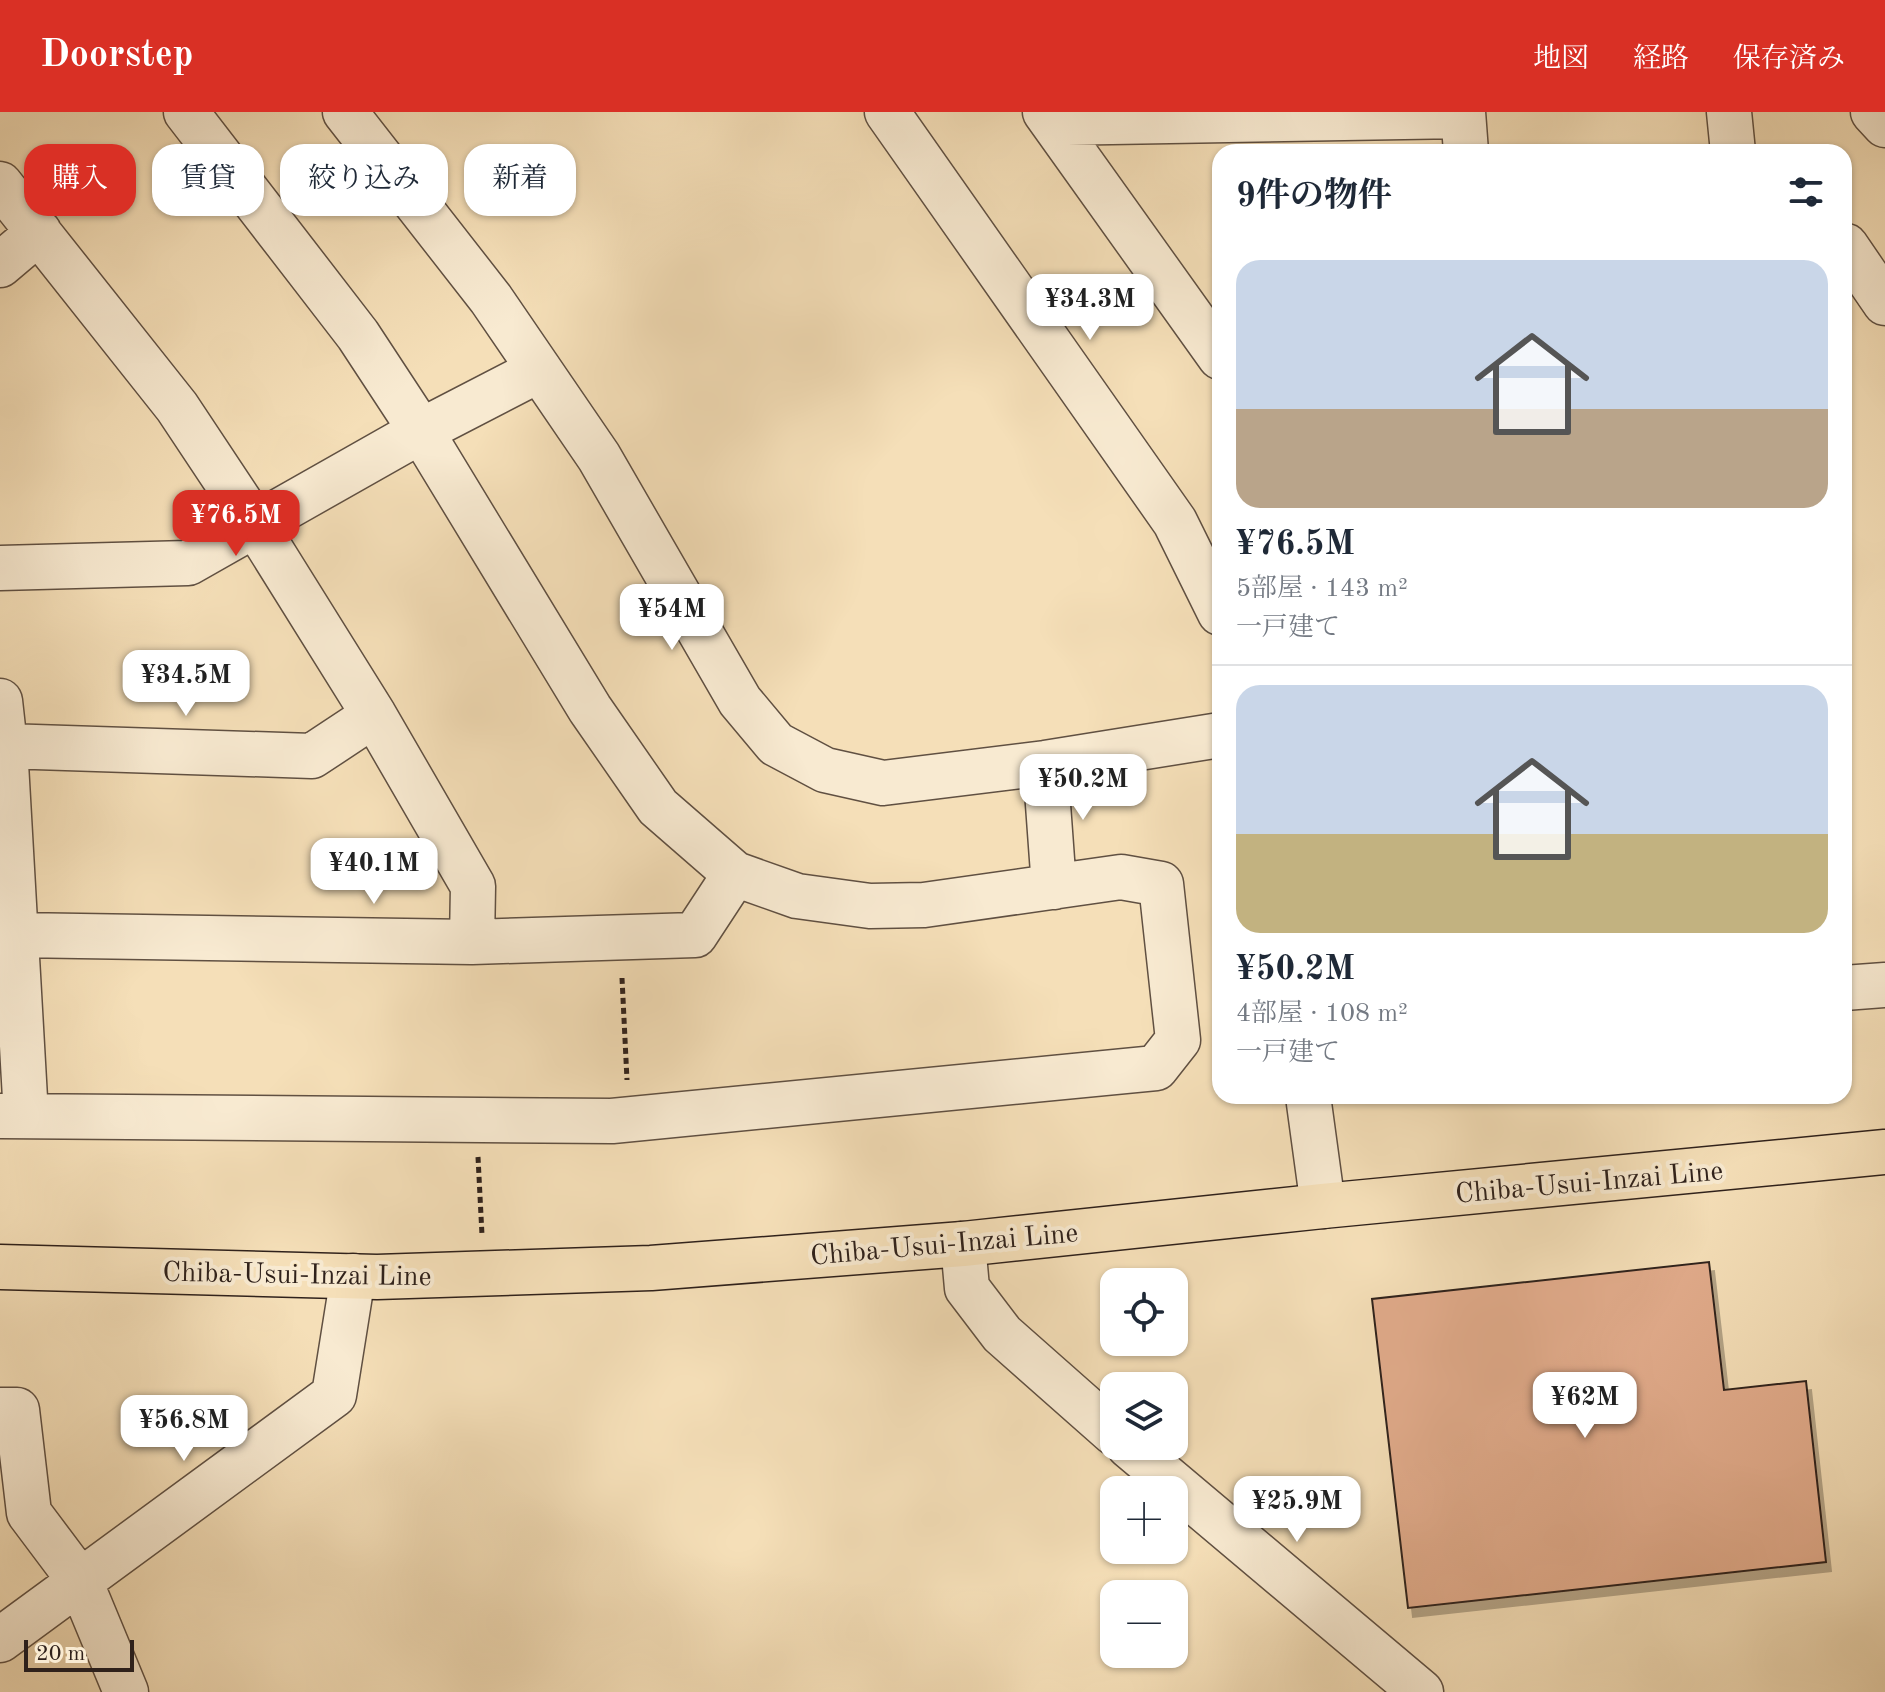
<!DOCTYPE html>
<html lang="ja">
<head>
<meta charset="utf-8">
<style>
  body { margin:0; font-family:"Old Standard TT","Noto Serif JP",serif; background:#f6f6f7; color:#1f2937; height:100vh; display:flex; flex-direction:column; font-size:30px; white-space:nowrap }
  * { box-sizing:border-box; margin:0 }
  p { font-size:26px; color:#747a83 }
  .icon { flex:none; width:44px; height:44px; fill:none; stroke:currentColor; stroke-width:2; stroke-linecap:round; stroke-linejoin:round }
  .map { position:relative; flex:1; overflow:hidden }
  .drawer { position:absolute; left:1212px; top:32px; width:640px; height:960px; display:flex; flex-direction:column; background:#fff; border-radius:24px; box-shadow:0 2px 6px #0004 }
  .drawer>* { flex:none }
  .banner { position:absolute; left:24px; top:32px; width:760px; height:72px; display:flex; gap:16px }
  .fabs { position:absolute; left:1100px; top:1156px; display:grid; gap:16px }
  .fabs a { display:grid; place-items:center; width:88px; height:88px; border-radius:16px; background:#fff; box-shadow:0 2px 6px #0004; font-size:40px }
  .scale { position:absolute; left:24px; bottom:20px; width:110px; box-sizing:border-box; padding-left:8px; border:4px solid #2f211b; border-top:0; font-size:22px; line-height:28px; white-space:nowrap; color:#2f211b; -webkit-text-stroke:6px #f8ead1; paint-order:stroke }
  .price { position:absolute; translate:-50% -68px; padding:0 18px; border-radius:16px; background:#fff; color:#222; font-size:26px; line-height:52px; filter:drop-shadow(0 2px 4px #0008) }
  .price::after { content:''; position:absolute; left:50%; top:48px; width:24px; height:18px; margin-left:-12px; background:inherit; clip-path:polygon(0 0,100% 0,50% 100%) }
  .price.selected { background:#d93025; color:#fff }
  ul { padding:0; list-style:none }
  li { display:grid; align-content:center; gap:16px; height:424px; padding:0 24px }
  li+li { border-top:2px solid #e0e1e3 }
  li span { display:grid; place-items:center; height:248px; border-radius:24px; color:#555 }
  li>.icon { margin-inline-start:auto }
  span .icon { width:144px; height:144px; fill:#fffc; stroke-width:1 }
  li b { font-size:34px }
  h2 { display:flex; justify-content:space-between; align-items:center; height:96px; padding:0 24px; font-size:34px }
  .tag { padding:0 28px; border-radius:24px; background:#fff; box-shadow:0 2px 6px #0004; font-size:28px; line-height:72px }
  .tag.selected { background:#d93025; color:#fff }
  header { display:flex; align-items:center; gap:48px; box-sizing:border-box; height:112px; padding:0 40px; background:#d93025; color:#fff }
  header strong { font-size:38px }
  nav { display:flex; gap:44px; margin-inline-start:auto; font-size:28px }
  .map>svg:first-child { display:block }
</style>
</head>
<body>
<header>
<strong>Doorstep</strong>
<nav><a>地図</a><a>経路</a><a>保存済み</a></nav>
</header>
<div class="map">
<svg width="1885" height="1580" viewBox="0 0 1885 1580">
  <defs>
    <filter id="shadow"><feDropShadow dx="5" dy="9" stdDeviation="0" flood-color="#0004"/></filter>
  </defs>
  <rect width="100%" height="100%" fill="#f5dfb8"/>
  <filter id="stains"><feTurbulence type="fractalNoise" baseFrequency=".0025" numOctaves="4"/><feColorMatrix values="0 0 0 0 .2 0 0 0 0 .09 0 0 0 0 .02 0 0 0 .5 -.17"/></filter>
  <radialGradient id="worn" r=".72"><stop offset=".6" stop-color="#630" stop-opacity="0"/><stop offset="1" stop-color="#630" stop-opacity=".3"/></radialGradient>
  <path fill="#e1ab8b" stroke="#2f211b" stroke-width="2" filter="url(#shadow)" d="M1709,1150L1724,1278L1806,1269L1826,1450L1408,1496L1372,1187Z"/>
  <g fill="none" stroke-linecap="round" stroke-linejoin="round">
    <g stroke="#605042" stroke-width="47">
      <path id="minor" d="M345,0L491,187L599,345L740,589L776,632L825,658L883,671L1045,651L1220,623
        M887,0L1175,410L1220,501
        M1045,0L1220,245
        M1463,0L1466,40
        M1729,0L1733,40
        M1873,0L1885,13
        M1053,11L1463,4
        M0,72L177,295L256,414L374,603L473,774L472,830
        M1844,134H1846L1885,191
        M0,153L39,120
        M0,456L188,451L421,319L539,258
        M0,589L5,634L26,1004
        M5,634L312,644L374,603
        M1045,651L1054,775
        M16,823L472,830L695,823L735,762
        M1844,876L1885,873
        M1308,984L1323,1094
        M0,1004L612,1009L1156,956L1178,928L1161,772L1121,765L924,793L870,794L797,784L735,762L658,695L590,597L421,319L358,223L186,0
        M963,1132L967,1176L1002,1222L1114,1321
        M0,1298H17L29,1401L80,1469L126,1580
        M1129,1334L1421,1580
        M0,1528L334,1283L353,1164"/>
    </g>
    <g stroke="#2f211b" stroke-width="47">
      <path id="major" d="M0,1155L377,1165L651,1156L963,1132L1323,1094L1885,1040"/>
    </g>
    <path stroke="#2f211b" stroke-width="5" stroke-dasharray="6 4" stroke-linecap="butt" d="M622,866L627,968
      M478,1045L482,1123"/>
    <use href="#minor" stroke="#f8ead1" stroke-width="44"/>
    <use href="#major" stroke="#f5dfb8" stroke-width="44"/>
  </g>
  <g text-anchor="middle" stroke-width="8" stroke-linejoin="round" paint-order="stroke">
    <g font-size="28" fill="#2f211b" stroke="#f8ead1">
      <text transform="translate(1589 1069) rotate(-5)" y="10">Chiba-Usui-Inzai Line</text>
      <text transform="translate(944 1131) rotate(-5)" y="10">Chiba-Usui-Inzai Line</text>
      <text transform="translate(297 1161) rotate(1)" y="10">Chiba-Usui-Inzai Line</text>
    </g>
  </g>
  <rect width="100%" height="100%" filter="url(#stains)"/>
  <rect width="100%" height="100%" fill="url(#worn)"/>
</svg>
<div class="fabs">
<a><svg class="icon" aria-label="locate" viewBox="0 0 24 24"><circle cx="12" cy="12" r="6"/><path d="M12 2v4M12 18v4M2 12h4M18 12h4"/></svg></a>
<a><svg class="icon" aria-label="layers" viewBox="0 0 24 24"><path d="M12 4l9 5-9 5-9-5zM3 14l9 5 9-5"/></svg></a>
<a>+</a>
<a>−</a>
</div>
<div class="scale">20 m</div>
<b class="price" style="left:1090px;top:230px">¥34.3M</b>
<b class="price selected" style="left:236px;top:446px">¥76.5M</b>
<b class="price" style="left:672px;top:540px">¥54M</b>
<b class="price" style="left:186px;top:606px">¥34.5M</b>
<b class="price" style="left:1083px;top:710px">¥50.2M</b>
<b class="price" style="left:374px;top:794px">¥40.1M</b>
<b class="price" style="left:1585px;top:1328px">¥62M</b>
<b class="price" style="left:184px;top:1351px">¥56.8M</b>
<b class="price" style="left:1297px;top:1432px">¥25.9M</b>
<div class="banner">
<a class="tag selected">購入</a>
<a class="tag">賃貸</a>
<a class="tag">絞り込み</a>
<a class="tag">新着</a>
</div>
<section class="drawer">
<h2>9件の物件<svg class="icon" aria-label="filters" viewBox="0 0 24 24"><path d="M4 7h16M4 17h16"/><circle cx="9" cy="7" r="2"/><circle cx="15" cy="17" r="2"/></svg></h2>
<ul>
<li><span style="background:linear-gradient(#c9d6e8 60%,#b9a48a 0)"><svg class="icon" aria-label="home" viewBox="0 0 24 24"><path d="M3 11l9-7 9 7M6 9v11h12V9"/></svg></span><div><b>¥76.5M</b><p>5部屋 · 143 m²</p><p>一戸建て</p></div></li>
<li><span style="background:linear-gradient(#c9d6e8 60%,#c2b280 0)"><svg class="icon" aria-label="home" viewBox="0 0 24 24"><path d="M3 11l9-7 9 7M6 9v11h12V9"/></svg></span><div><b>¥50.2M</b><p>4部屋 · 108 m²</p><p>一戸建て</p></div></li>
</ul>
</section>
</div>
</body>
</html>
